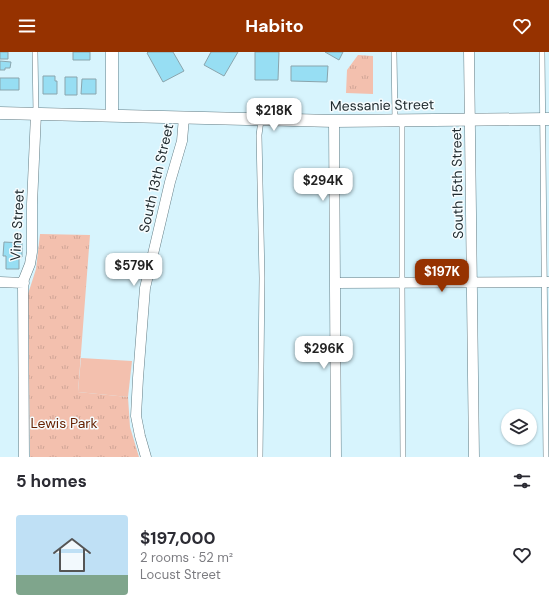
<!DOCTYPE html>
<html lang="en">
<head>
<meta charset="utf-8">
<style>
  body { margin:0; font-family:"DM Sans",sans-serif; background:#f7f7f7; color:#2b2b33; height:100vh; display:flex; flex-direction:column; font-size:15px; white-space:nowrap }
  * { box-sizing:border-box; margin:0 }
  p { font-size:13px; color:#7c7c81 }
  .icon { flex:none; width:22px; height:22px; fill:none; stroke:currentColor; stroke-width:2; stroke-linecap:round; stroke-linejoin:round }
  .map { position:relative; height:405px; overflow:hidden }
  .details { display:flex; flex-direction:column; background:#fff; flex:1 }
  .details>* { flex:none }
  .buttons { position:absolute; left:501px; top:357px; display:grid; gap:8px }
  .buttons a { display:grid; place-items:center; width:36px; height:36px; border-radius:50%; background:#fff; box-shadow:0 1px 3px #0004; font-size:20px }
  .price { position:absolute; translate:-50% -34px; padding:0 9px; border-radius:8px; background:#fff; color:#222; font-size:13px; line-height:26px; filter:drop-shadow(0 1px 2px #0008) }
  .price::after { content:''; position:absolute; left:50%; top:24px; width:12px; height:9px; margin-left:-6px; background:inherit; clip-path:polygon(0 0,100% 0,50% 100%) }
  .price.active { background:#963200; color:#fff }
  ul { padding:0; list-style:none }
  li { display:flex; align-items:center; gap:12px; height:100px; padding:0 16px }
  li span { display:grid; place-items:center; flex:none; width:112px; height:80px; border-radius:4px; color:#555 }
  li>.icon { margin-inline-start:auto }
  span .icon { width:48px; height:48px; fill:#fffc; stroke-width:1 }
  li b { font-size:17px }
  h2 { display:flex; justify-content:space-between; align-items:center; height:48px; padding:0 16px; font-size:17px }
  header { display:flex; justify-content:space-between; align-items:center; height:52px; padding:0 16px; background:#963200; color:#fff; font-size:18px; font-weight:700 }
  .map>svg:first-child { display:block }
</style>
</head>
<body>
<header><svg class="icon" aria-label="menu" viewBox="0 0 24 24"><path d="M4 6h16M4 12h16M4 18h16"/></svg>Habito<svg class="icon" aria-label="heart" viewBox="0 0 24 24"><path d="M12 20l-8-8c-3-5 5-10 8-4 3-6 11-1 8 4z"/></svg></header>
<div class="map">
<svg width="549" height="405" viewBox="0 0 549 405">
  <defs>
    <pattern id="park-tufts" width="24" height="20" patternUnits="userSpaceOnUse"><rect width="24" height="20" fill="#f3c0ae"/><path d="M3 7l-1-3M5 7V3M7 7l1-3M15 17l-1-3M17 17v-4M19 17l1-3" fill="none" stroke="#d0a596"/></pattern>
  </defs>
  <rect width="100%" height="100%" fill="#d7f4fd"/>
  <path fill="#f3c0ae" d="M81,306L132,309L128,345L78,340Z"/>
  <path fill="url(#park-tufts)" d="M358,3L373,4V42L346,41L347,18Z
    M40,182L90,183L78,340L128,345L130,375L139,405H30L28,242L36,217Z"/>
  <path fill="#97def3" stroke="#8aa5ad" d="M0,0H8V7H0Z
    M73,0H90V8H73Z
    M148,0H173L184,19L163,30L147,1Z
    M211,0H238L224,24L204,13Z
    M255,0H279L278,28H255Z
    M325,0H343L339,8Z
    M0,9L11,10L10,16H5V18H0Z
    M291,14H328L327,30L291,29Z
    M43,24H55V29H57V42H43Z
    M65,25H77V43H65Z
    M0,26H19V38H0Z
    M82,27H96V42H81Z
    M4,190L22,191V205H19V217H6V204H3Z"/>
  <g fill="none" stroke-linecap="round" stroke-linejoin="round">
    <g stroke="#637d85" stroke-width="6">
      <path id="service" d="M35,0L36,62
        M394,0L395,68
        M542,0L546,405
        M402,68V230L403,405
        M260,405L262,226L259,83L261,68"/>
    </g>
    <g stroke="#637d85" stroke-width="11">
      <path id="minor" d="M469,0L474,405
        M334,69L336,405
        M0,230L24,231
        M335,231L549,230
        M24,405L23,234L24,227L30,212L32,200V152L36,62
        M146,405L140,384L136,364L138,326L145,236L170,130L182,89L184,65"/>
    </g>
    <g stroke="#637d85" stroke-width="13">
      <path id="tertiary" d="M112,0V63
        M0,61L334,69L549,67"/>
    </g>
    <use href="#service" stroke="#fff" stroke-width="5"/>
    <use href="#minor" stroke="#fff" stroke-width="10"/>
    <use href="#tertiary" stroke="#fff" stroke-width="12"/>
  </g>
  <g text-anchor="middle" stroke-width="3" stroke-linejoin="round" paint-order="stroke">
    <g font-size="14" fill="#212c30" stroke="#f6fcfe">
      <text transform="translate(382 53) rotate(-1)" y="5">Messanie Street</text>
      <text transform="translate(156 126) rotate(-77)" y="5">South 13th Street</text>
      <text transform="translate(457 131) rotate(-91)" y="5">South 15th Street</text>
      <text transform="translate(17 173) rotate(-87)" y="5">Vine Street</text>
    </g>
    <g font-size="14" fill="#682304" stroke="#f6fcfe">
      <text x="64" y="376">Lewis Park</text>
    </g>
  </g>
</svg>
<div class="buttons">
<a><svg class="icon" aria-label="layers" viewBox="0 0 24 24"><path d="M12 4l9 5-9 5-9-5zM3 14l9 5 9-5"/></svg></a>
</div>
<b class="price" style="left:274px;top:80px">$218K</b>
<b class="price" style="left:323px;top:150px">$294K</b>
<b class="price" style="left:134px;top:235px">$579K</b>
<b class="price active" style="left:442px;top:241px">$197K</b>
<b class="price" style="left:324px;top:318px">$296K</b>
</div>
<section class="details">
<h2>5 homes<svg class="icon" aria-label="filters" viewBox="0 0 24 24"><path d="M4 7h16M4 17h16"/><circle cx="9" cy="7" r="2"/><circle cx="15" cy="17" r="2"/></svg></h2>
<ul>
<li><span style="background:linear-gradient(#bfe0f5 75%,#7fa58c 0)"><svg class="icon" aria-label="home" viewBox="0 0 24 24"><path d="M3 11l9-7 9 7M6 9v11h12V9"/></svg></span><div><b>$197,000</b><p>2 rooms · 52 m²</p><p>Locust Street</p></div><svg class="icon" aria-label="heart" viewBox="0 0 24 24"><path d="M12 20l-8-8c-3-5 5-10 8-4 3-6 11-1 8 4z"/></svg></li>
</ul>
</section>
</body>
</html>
